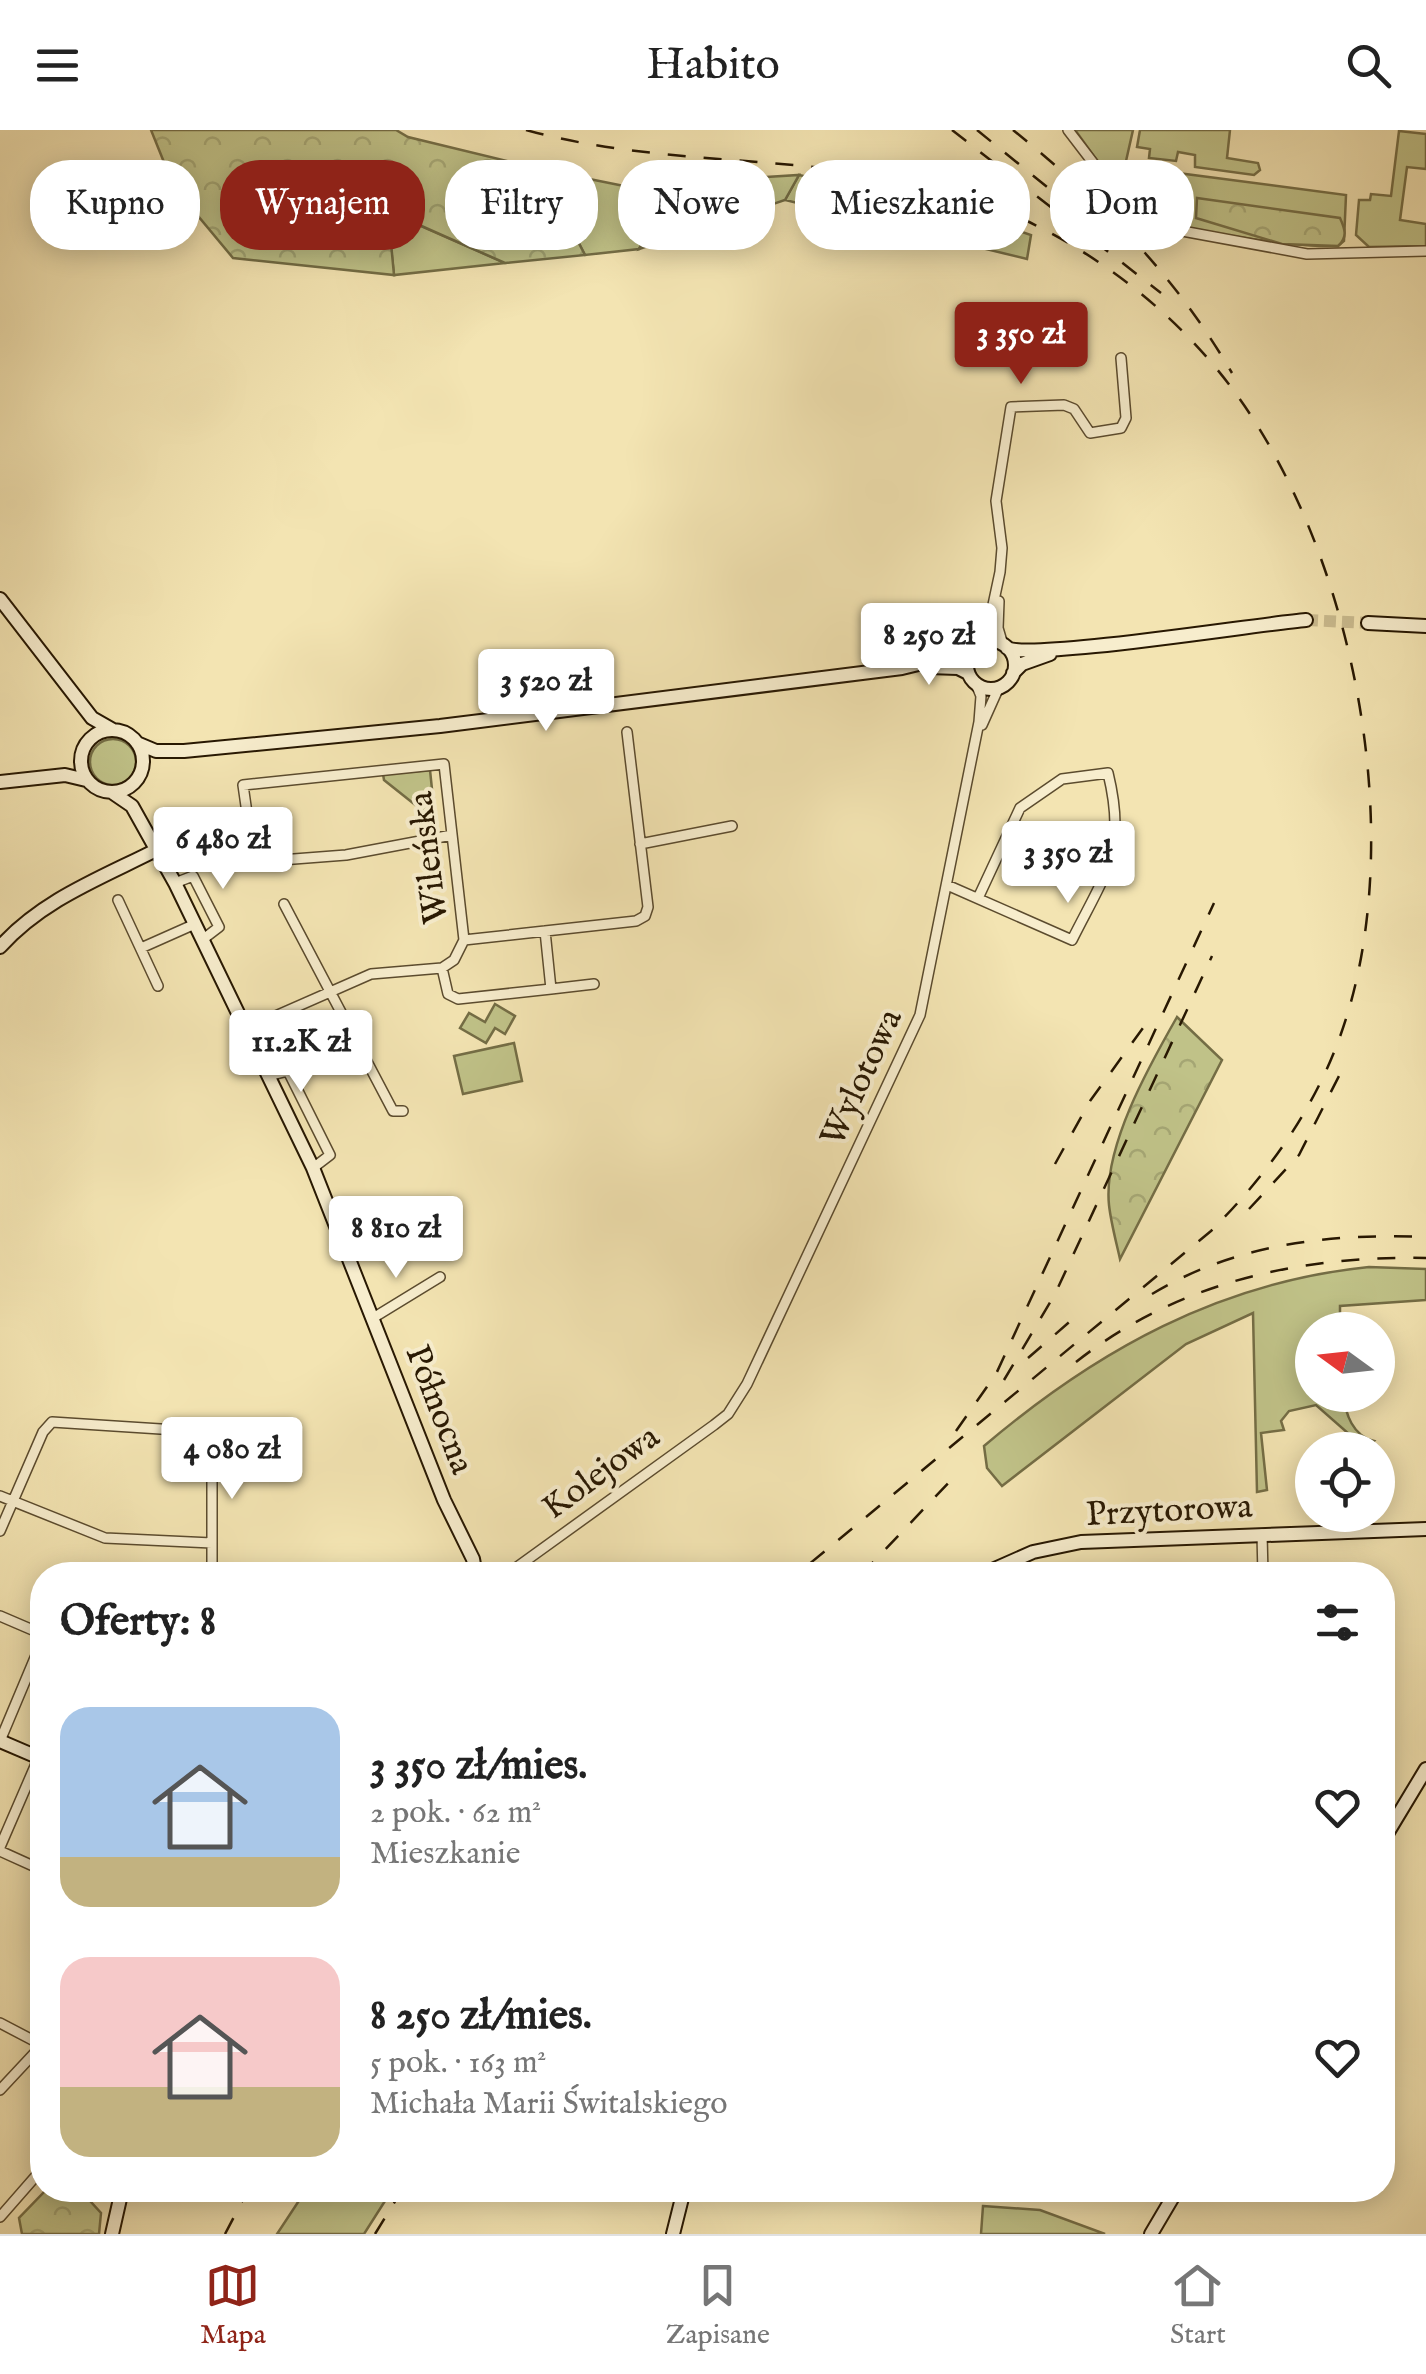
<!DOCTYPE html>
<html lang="pl">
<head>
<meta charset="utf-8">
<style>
  body { margin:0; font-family:"IM FELL English",serif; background:#f6f6f6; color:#222; height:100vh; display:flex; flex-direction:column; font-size:38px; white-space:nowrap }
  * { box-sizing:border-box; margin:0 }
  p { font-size:32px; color:#767676 }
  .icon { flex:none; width:55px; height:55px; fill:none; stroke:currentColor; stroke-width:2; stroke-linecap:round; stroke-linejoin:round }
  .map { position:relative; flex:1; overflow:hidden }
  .drawer { position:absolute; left:30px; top:1432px; width:1365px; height:640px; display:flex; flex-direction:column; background:#fff; border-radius:40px; box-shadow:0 5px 25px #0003 }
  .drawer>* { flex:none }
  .guide { position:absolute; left:30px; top:30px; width:1368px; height:90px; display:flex; gap:20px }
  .needle { width:65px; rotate:285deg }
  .fabs { position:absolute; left:1295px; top:1182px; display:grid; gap:20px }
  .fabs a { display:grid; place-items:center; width:100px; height:100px; border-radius:50%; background:#fff; box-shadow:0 5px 25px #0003; font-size:50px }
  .price { position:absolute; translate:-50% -85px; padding:0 22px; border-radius:10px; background:#fff; color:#222; font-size:32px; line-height:65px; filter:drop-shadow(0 2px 5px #0008) }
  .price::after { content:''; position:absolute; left:50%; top:60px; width:30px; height:22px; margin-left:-15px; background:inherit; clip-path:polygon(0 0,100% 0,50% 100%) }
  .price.current { background:#8f2418; color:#fff }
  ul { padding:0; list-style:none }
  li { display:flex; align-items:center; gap:30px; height:250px; padding:0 30px }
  li span { display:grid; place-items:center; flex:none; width:280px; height:200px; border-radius:30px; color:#555 }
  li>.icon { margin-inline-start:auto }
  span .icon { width:120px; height:120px; fill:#fffc; stroke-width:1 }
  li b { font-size:42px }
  h2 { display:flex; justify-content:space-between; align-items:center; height:120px; padding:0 30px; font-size:42px }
  .tag { padding:0 35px; border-radius:40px; background:#fff; box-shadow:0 5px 25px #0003; font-size:35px; line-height:90px }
  .tag.current { background:#8f2418; color:#fff }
  header { display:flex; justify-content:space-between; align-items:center; height:130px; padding:0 30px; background:#fff; font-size:45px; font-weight:600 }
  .menu { display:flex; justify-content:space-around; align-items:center; height:140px; border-top:2px solid #e0e0e0; background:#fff; font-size:28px; color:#767676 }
  .menu a { display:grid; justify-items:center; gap:5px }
  .menu .current { color:#8f2418 }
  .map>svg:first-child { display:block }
</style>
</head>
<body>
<header><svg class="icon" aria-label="menu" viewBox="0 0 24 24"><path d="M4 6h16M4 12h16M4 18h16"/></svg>Habito<svg class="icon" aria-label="search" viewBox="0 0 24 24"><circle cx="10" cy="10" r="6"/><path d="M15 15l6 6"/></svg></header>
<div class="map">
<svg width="1426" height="2104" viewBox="0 0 1426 2104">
  <defs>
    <pattern id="forest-crowns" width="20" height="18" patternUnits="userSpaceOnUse" patternTransform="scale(2.5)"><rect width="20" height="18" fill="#c0c288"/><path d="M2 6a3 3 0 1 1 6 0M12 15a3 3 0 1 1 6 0" fill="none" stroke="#a5a674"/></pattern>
  </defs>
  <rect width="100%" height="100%" fill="#f3e4b2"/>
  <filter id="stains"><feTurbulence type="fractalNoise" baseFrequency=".002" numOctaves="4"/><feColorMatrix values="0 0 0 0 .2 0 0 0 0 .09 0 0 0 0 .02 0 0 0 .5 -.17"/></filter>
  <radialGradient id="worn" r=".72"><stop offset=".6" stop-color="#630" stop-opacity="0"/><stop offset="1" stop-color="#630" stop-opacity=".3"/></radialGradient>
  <path fill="#c0c288" stroke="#746d45" stroke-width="2.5" d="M1075,0H1133L1126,31L1132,37L1346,65L1344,111L1338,116C1296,117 1182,102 1145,84C1122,72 1092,22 1075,0Z
    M1140,0H1230L1227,28L1258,33L1260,40L1254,45L1195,37V25L1178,22L1176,31L1149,28L1150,19L1137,17Z
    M1399,1L1426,4V39L1407,37L1400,90L1426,94V116L1369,117L1356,105L1359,70H1370L1371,64L1391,66Z
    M540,39L624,56L674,53L639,119L585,125Z
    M799,45L951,78L1031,105L1027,129L785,70Z
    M387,81L505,133L394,145Z
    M90 632a23 23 0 1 1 46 0a23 23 0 1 1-46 0Z
    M430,640L435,688L433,689L384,650L383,644Z
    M495,874L515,886L505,904L495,898L486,913L460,898L469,883L485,892Z
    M514,913L522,951L463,964L454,926Z
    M1369,1137L1426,1139V1170L1340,1176V1200H1312V1265H1344C1345,1284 1353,1306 1374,1311L1366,1319L1316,1275L1289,1281L1281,1291L1284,1300L1261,1303L1267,1360L1257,1362L1253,1183L1186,1214L1002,1356L987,1338L984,1316C1097,1220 1220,1152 1369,1137Z
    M306,2060H392L364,2104H277Z
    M983,2076L1040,2080L1105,2104H981Z"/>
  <path fill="url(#forest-crowns)" stroke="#746d45" stroke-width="2.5" d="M151,0H396L408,7L540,39L585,125L505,133L388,81L394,145L233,128L174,57Z
    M799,45L785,70L639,119L674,53Z
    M1197,68L1340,88C1345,99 1348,107 1338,116L1282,114L1196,88Z
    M1177,887L1222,930L1120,1129C1116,1111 1111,1093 1109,1075C1103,1017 1149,936 1177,887Z
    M46,2060H80L101,2083L99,2104H22L19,2088Z"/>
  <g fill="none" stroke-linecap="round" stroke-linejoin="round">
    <path stroke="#cabb8f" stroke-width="12" stroke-dasharray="12 6" stroke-linecap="butt" d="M1306,490L1368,493"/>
    <g stroke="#5b4b2e" stroke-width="12">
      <path id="street" d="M1068,0L1117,64L1139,84L1166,98L1307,124L1426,121
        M999,471L998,498L1003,515
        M980,514L987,503L1000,442L1002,418L996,371L1011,277L1064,275L1074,279L1090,303L1121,298L1126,288L1121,228
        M982,595L999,557
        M640,714L732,696
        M175,753L193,746L219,797L202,810
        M947,755L1072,810C1106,742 1127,721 1108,643L1062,649L1020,678L979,766
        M118,770L158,856
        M284,774L393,981H403
        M545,801L551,859L594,854
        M464,810L636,791L645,786L648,777L627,602
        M141,818L195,794
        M442,838L448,864L458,869L551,859
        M246,899L371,844L442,838L454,830L464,810L444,634L243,655L248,690L268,731L346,725L452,705
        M268,946L288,941L330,1025L313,1038
        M339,1100L378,1084L387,1085L397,1108
        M373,1188L440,1147
        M0,1366L105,1408L212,1413
        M0,1401L43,1302L52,1292L207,1302L212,1309V1445
        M1262,1404L1263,1445
        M506,1445L714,1295L728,1284L747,1254L920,885L979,592L981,566L976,554
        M0,1486L42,1504
        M0,1611L42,1511
        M0,1717L39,1627
        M0,1721L42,1740
        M0,1893L42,1915
        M0,1960L42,1915
        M0,2087L42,2039"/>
    </g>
    <g stroke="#281802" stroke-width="16">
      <path id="secondary" d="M0,469L92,588L113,600
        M1368,493L1426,496
        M967 535a24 24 0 1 1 48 0a24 24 0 1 1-48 0Z
        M1007,518C1034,530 1258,494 1306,490
        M929,537L958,538L968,543
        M1013,543L1022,534L1050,524
        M81 631a31 31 0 1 1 62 0a31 31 0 1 1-62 0Z
        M137,613L156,621H184L440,596L902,538L972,521
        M0,652L65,645L86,650
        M113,663L132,676L175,753L313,1038L444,1370L473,1429L476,1445
        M0,817C44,768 104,747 162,717
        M981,1445L1033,1422L1081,1412L1426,1399
        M0,1611L42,1629
        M1382,1712L1426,1639
        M112,2104L122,2060
        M673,2104L684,2060
        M1151,2104L1177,2060"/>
    </g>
    <use href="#street" stroke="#f7edcd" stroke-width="9"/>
    <use href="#secondary" stroke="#f7edcd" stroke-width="12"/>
    <path stroke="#281802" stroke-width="2.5" stroke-dasharray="18 18" stroke-linecap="butt" d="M526,0C692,46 867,14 1025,90C1109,130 1185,192 1239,268C1357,434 1411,718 1338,912C1311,984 1266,1046 1211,1101L796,1445
      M952,0L1161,163
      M977,0L1068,74
      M1013,0C1104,74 1172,141 1232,243
      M1055,1034L1090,971L1148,891
      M1249,1079L1299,1025L1340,944
      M1152,1164C1235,1114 1330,1103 1426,1107
      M1028,1228L1082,1181
      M1076,1232C1176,1153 1300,1125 1426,1128
      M1004,1250L1055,1164L1212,826
      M956,1301L996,1244L1214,773
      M861,1445L955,1346
      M225,2104L248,2060
      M375,2104L402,2060"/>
  </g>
  <g text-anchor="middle" stroke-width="8" stroke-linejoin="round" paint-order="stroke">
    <g font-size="35" fill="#281802" stroke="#f7edcd">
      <text transform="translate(427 728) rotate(-97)" y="12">Wileńska</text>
      <text transform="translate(860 947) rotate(-65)" y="12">Wylotowa</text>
      <text transform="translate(441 1279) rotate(69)" y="12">Północna</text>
      <text transform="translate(600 1341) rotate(-36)" y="12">Kolejowa</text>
      <text transform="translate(1169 1379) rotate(-3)" y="12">Przytorowa</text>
    </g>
  </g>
  <rect width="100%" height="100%" filter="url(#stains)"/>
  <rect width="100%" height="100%" fill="url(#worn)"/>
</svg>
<div class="fabs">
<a><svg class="needle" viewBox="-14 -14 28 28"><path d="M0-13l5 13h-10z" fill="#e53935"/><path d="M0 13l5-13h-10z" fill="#767676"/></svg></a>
<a><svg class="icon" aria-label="locate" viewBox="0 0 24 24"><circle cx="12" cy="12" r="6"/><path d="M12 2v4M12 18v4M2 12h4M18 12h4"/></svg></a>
</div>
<b class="price current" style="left:1021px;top:257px">3 350 zł</b>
<b class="price" style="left:929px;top:558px">8 250 zł</b>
<b class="price" style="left:546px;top:604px">3 520 zł</b>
<b class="price" style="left:223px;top:762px">6 480 zł</b>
<b class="price" style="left:1068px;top:776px">3 350 zł</b>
<b class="price" style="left:301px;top:965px">11.2K zł</b>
<b class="price" style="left:396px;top:1151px">8 810 zł</b>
<b class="price" style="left:232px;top:1372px">4 080 zł</b>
<div class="guide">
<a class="tag">Kupno</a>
<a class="tag current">Wynajem</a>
<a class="tag">Filtry</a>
<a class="tag">Nowe</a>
<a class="tag">Mieszkanie</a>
<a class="tag">Dom</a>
</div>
<section class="drawer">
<h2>Oferty: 8<svg class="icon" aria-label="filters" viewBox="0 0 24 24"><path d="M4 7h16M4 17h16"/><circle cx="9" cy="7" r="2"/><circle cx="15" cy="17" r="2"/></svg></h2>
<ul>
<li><span style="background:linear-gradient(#a9c7e8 75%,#c2b280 0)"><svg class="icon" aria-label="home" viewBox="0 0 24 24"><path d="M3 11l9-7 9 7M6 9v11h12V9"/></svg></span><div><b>3 350 zł/mies.</b><p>2 pok. · 62 m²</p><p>Mieszkanie</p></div><svg class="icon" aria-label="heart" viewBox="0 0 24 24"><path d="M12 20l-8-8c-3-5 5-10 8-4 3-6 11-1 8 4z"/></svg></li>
<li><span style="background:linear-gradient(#f6c9c9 65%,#c2b280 0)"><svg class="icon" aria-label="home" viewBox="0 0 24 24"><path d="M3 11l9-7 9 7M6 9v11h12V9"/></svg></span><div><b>8 250 zł/mies.</b><p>5 pok. · 163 m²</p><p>Michała Marii Świtalskiego</p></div><svg class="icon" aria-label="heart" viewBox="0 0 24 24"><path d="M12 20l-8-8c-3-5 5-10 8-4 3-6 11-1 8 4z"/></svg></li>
</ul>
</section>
</div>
<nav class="menu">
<a class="current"><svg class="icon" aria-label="map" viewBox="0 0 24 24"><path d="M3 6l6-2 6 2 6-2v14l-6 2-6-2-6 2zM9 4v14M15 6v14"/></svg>Mapa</a>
<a><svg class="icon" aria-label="saved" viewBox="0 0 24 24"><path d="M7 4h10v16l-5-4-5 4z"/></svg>Zapisane</a>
<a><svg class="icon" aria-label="home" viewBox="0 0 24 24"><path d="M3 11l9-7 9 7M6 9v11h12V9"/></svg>Start</a>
</nav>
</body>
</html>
